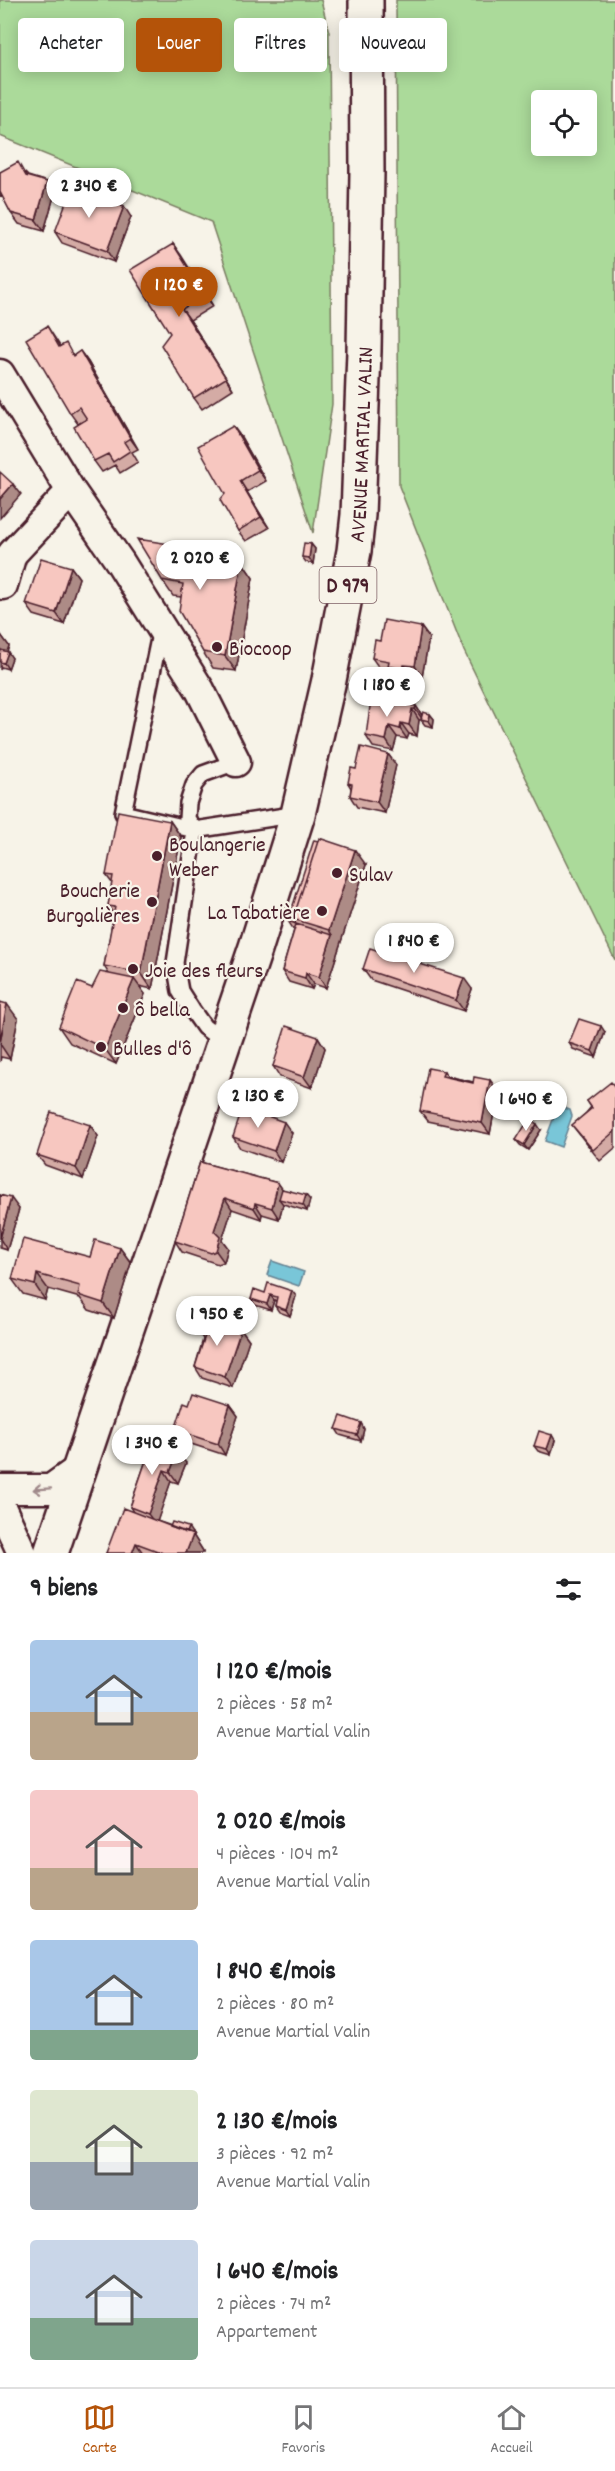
<!DOCTYPE html>
<html lang="fr">
<head>
<meta charset="utf-8">
<style>
  body { margin:0; font-family:Dekko,sans-serif; background:#f2f2f2; color:#202124; height:100vh; display:flex; flex-direction:column; font-size:22px; white-space:nowrap }
  * { box-sizing:border-box; margin:0 }
  p { font-size:20px; color:#757577 }
  .icon { flex:none; width:33px; height:33px; fill:none; stroke:currentColor; stroke-width:2; stroke-linecap:round; stroke-linejoin:round }
  .map { position:relative; height:1553px; overflow:hidden }
  .drawer { display:flex; flex-direction:column; background:#fff; flex:1 }
  .drawer>* { flex:none }
  .hud { position:absolute; left:18px; top:18px; width:579px; height:54px; display:flex; gap:12px }
  .controls { position:absolute; left:531px; top:90px; display:grid; gap:12px }
  .controls a { display:grid; place-items:center; width:66px; height:66px; border-radius:6px; background:#fff; box-shadow:0 3px 15px #0003; font-size:30px }
  .price { position:absolute; translate:-50% -51px; padding:0 14px; border-radius:21px; background:#fff; color:#222; font-size:20px; line-height:39px; filter:drop-shadow(0 2px 3px #0008) }
  .price::after { content:''; position:absolute; left:50%; top:36px; width:18px; height:14px; margin-left:-9px; background:inherit; clip-path:polygon(0 0,100% 0,50% 100%) }
  .price.active { background:#b45309; color:#fff }
  ul { padding:0; list-style:none }
  li { display:flex; align-items:center; gap:18px; height:150px; padding:0 30px }
  li span { display:grid; place-items:center; flex:none; width:168px; height:120px; border-radius:6px; color:#555 }
  li>.icon { margin-inline-start:auto }
  span .icon { width:72px; height:72px; fill:#fffc; stroke-width:1 }
  li b { font-size:26px }
  h2 { display:flex; justify-content:space-between; align-items:center; height:72px; padding:0 30px; font-size:26px }
  .chip { padding:0 21px; border-radius:6px; background:#fff; box-shadow:0 3px 15px #0003; font-size:21px; line-height:54px }
  .chip.active { background:#b45309; color:#fff }
  .dock { display:flex; justify-content:space-around; align-items:center; height:84px; border-top:2px solid #e0e0e0; background:#fff; font-size:16px; color:#757577 }
  .dock a { display:grid; justify-items:center; gap:3px }
  .dock .active { color:#b45309 }
  .map>svg:first-child { display:block }
</style>
</head>
<body>
<div class="map">
<svg width="615" height="1553" viewBox="0 0 615 1553">
  <rect width="100%" height="100%" fill="#f7f3e8"/>
  <filter id="ink" filterUnits="userSpaceOnUse"><feTurbulence type="fractalNoise" baseFrequency=".0167" numOctaves="2"/><feDisplacementMap in="SourceGraphic" scale="12" xChannelSelector="R" yChannelSelector="G"/><feConvolveMatrix kernelMatrix="1 2 1 2 8 2 1 2 1" color-interpolation-filters="sRGB"/></filter>
  <g filter="url(#ink)">
    <path fill="#abda9a" stroke="#7a7c62" stroke-width="1.5" fill-rule="evenodd" d="M0,0H321L329,32L332,404L313,533L211,222L0,136Z
      M396,0H615V960L464,651L399,486ZM586,100V146H542V100Z"/>
    <path fill="#79c6d8" stroke="#668393" stroke-width="1.5" d="M562,1107L570,1110L572,1116L561,1147L545,1141L557,1109L560,1110Z
      M272,1261L304,1272L299,1286L267,1275Z"/>
    <g fill="none" stroke-linecap="round" stroke-linejoin="round">
      <g stroke="#4a1f2b" stroke-width="20">
        <path id="lane" d="M161,629L123,813L195,830L298,814
          M225,1043L204,1027L192,1010L180,991L175,963L195,830L187,819L188,803L194,785L203,774L236,762"/>
      </g>
      <g stroke="#4a1f2b" stroke-width="33">
        <path id="street" d="M0,374L71,491L120,562L200,690L236,762
          M3,585L12,554L71,491
          M0,1489H51L79,1469
          M0,1505L22,1553"/>
      </g>
      <g stroke="#4a1f2b" stroke-width="38">
        <g id="primary">
          <path id="s1" d="M51,1553L256,947L298,814L329,680L354,551L358,515L364,351L367,172L366,0"/>
        </g>
      </g>
      <use href="#lane" stroke="#f7f3e8" stroke-width="15"/>
      <use href="#street" stroke="#f7f3e8" stroke-width="28"/>
      <use href="#primary" stroke="#f7f3e8" stroke-width="33"/>
    </g>
    <path fill="#d4aba5" stroke="#4a1f2b" stroke-width="1.5" d="M0,172L25,173L28,176L47,182L55,193L44,231L19,224L11,213L2,195L0,196Z
      M131,217L114,262L62,243L55,232Z
      M173,244L213,306L190,320L233,389L202,409L194,398L170,333Z
      M47,326L60,346L74,355L80,351L88,362L138,449L132,452L138,462L120,473L115,465L102,472L94,461L87,419L78,424L70,413Z
      M241,437L266,481L247,492L269,528L246,541L238,531L225,494Z
      M311,544L315,549L313,564L306,562L302,557Z
      M194,554L242,562L253,578L236,671L213,668L203,652L181,597L173,596L162,580Z
      M71,567L79,578L64,624L34,615L26,604Z
      M421,627L429,638L422,677L412,676L411,680L396,677L391,671L380,669L372,658L380,641Z
      M0,635H1L9,646L7,652L12,658L8,669L1,667L0,670Z
      M416,706L422,715L430,714L434,719L433,727L425,725L421,720H419L417,736L409,734L407,739L397,737L393,751L373,747L366,736Z
      M388,754L396,765L385,813L357,807L350,796L351,788L348,783L356,769Z
      M170,821L181,837L152,989L139,986L145,994L116,1064L70,1043L59,1027L92,988L109,974L104,966L114,915L108,906L112,883L106,875Z
      M366,865L326,988L314,984L312,989L289,982L282,971L294,930L288,921Z
      M363,969L472,989L464,1011L371,980Z
      M0,1002L18,1019L10,1059L1,1057L0,1062Z
      M605,1032L596,1057L573,1049L569,1043Z
      M318,1037L325,1048L312,1088L280,1077L273,1066Z
      M444,1071L447,1076L473,1082L490,1080L498,1091L490,1134L428,1121L420,1111Z
      M615,1087V1148L600,1161L572,1125L586,1113L591,1107L587,1101Z
      M90,1125L98,1136L83,1179L45,1165L37,1155Z
      M541,1130L528,1150L520,1145L516,1140Z
      M292,1133L281,1162L240,1148L233,1137Z
      M200,1162L278,1183L282,1189L310,1200L307,1211L283,1204L279,1219L262,1214L261,1219L232,1209L222,1240L228,1248L224,1262L218,1264L182,1252L175,1241Z
      M0,1195L19,1209L7,1250L0,1248Z
      M120,1248L131,1263L114,1318L89,1310L80,1298L48,1289L45,1300L23,1294L12,1279Z
      M265,1293L296,1296L290,1316L279,1312L275,1306L276,1301L274,1300L271,1310L255,1305L251,1299Z
      M241,1329L249,1340L233,1388L202,1378L195,1367L203,1339L200,1334Z
      M189,1404L230,1405L238,1416L225,1455L182,1441L175,1430Z
      M361,1423L364,1429L361,1441L340,1435L336,1429Z
      M555,1440L551,1455L538,1451L534,1446Z
      M152,1443L186,1463L178,1483L171,1481L157,1521L192,1533L191,1535H193L203,1551V1553H106L133,1512L130,1507Z"/>
    <path fill="#ad8b86" stroke="#4a1f2b" stroke-width="1.5" d="M47,182L55,193L44,231L36,220Z
      M124,206L131,217L114,262L107,251Z
      M173,244L181,255L213,306L205,295Z
      M182,309L190,320L233,389L226,378Z
      M80,351L88,362L138,449L130,438Z
      M233,426L241,437L266,481L258,470Z
      M240,481L247,492L269,528L261,517Z
      M13,484L21,494L0,518V499Z
      M311,544L315,549L313,564L309,558Z
      M242,562L253,578L236,671L225,656Z
      M71,567L79,578L64,624L56,613Z
      M421,627L429,638L422,677L415,666Z
      M1,635L9,646L3,663L0,662V639Z
      M8,652L12,658L8,669L4,663Z
      M404,665L412,676L411,680L403,669Z
      M416,706L423,717V720L415,709Z
      M412,709L419,720L417,736L409,725Z
      M430,714L434,719L433,727L429,721Z
      M401,723L409,734L407,739L400,729Z
      M389,726L397,737L393,751L386,740Z
      M388,754L396,765L385,813L377,802Z
      M170,821L181,837L152,989L141,973Z
      M355,850L366,865L326,988L319,977L332,935L329,930Z
      M306,973L314,984L312,989L305,978Z
      M464,978L472,989L464,1011L456,1000Z
      M134,979L145,994L116,1064L105,1049Z
      M7,1004L18,1019L10,1059L0,1044Z
      M601,1026L605,1032L596,1057L592,1051Z
      M318,1037L325,1048L312,1088L304,1077Z
      M490,1080L498,1091L490,1134L482,1123Z
      M284,1122L292,1133L281,1162L274,1151Z
      M537,1124L541,1130L528,1150L524,1145Z
      M90,1125L98,1136L83,1179L76,1168Z
      M278,1183L286,1194L279,1199L283,1204L279,1219L272,1208Z
      M306,1195L310,1200L307,1211L303,1205Z
      M11,1198L19,1209L7,1250L0,1239Z
      M225,1198L232,1209L222,1240L228,1248L224,1262L216,1251L214,1231Z
      M255,1203L262,1214L261,1219L254,1208Z
      M120,1248L131,1263L114,1318L103,1303Z
      M37,1274L48,1289L45,1300L35,1285Z
      M292,1291L296,1296L290,1316L286,1310Z
      M270,1295L274,1300L271,1310L267,1304Z
      M241,1329L249,1340L233,1388L225,1377Z
      M230,1405L238,1416L225,1455L218,1444Z
      M361,1423L364,1429L361,1441L357,1435Z
      M552,1435L555,1440L551,1455L547,1449Z
      M178,1452L186,1463L178,1483L170,1472Z
      M164,1470L171,1481L156,1525L148,1514Z
      M188,1527L192,1533L187,1545L183,1539Z
      M193,1535L203,1551V1553H186Z
      M136,1543L143,1553H132Z"/>
    <path fill="#f7c7c0" stroke="#4a1f2b" stroke-width="1.5" d="M18,162L26,176L47,182L36,220L11,213L0,192V172Z
      M72,186L124,206L107,251L55,232Z
      M173,244L205,295L182,309L226,378L194,398L161,345L170,333L130,270Z
      M47,326L59,347L66,343L73,356L80,351L130,438L124,442L130,451L113,462L108,454L94,461L74,427L87,419L79,407L70,413L26,339Z
      M233,426L258,470L240,481L261,517L238,531L220,500L225,494L198,446Z
      M0,472L13,484L0,499Z
      M137,539L189,547V553L242,562L225,656L203,652L179,611L183,584L162,580Z
      M304,543L311,544L309,558L302,557Z
      M41,558L71,567L56,613L26,604Z
      M384,620L421,627L415,666L404,665L403,669L388,666L389,661L372,658L375,640L380,641Z
      M1,650L8,652L4,663L0,662V654Z
      M371,699L416,706L415,709H412L409,725L401,723L400,729L389,726L386,740L366,736Z
      M423,712L430,714L429,721L421,719Z
      M361,747L388,754L377,802L350,796L352,784L348,783L351,768L356,769Z
      M118,811L170,821L141,973L104,966L115,907L108,906L113,876L106,875Z
      M319,838L355,850L329,930L293,919Z
      M314,840L318,841L293,919L296,924L332,935L319,977L306,973L305,978L282,971L296,924L288,921Z
      M370,948L464,978L456,1000L363,969Z
      M100,972L134,979L105,1049L59,1027L77,982L92,988Z
      M0,1002L7,1004L0,1041Z
      M579,1019L601,1026L592,1051L569,1043Z
      M286,1026L318,1037L304,1077L273,1066Z
      M428,1068L444,1071L442,1076L473,1083L474,1077L490,1080L482,1123L420,1111Z
      M447,1076L473,1082V1083L447,1077Z
      M611,1082L615,1087V1131L593,1150L572,1125L592,1108L587,1101Z
      M243,1107L284,1122L274,1151L233,1137Z
      M51,1112L90,1125L76,1168L37,1155Z
      M529,1119L537,1124L524,1145L516,1140Z
      M200,1162L278,1183L272,1208L255,1203L254,1208L225,1198L214,1231L220,1237L216,1251L211,1253L175,1241Z
      M282,1189L306,1195L303,1205L279,1199Z
      M0,1195L11,1198L0,1238Z
      M23,1239L90,1257L95,1240L120,1248L103,1303L78,1295L80,1286L37,1274L35,1285L12,1279Z
      M268,1283L292,1291L286,1310L275,1306L277,1297L270,1295L267,1304L251,1299L254,1289L265,1293Z
      M205,1317L241,1329L225,1377L195,1367L205,1336L200,1334Z
      M193,1393L230,1405L218,1444L175,1430L184,1402L189,1404Z
      M341,1416L361,1423L357,1435L336,1429Z
      M539,1431L552,1435L547,1449L534,1446Z
      M152,1443L178,1452L170,1472L164,1470L148,1514L130,1507Z
      M123,1508L193,1535L186,1553H163L136,1543L132,1553H106Z
      M172,1522L188,1527L186,1533L170,1527Z"/>
    <defs><path id="oneway-shaft" d="M-6 0H5M1.5-3L5.5 0L1.5 3" fill="none" stroke-width="1.6" stroke-linecap="round" stroke-linejoin="round" transform="scale(1.5)"/></defs>
    <use stroke="#a0898a" href="#oneway-shaft" transform="translate(42 1489) rotate(176)"/>
  </g>
  <g fill="#4a1f2b" stroke="#f7f3e8" stroke-width="2">
    <circle cx="217" cy="647" r="6"/>
    <circle cx="157" cy="856" r="6"/>
    <circle cx="337" cy="873" r="6"/>
    <circle cx="152" cy="902" r="6"/>
    <circle cx="322" cy="911" r="6"/>
    <circle cx="133" cy="969" r="6"/>
    <circle cx="123" cy="1008" r="6"/>
    <circle cx="101" cy="1047" r="6"/>
  </g>
  <g text-anchor="middle" stroke-width="4.5" stroke-linejoin="round" paint-order="stroke">
    <rect fill="#f7f3e8" stroke="#7e5f64" stroke-width="1.5" x="319.5" y="567" width="57" height="36" rx="4.5"/>
    <g font-size="21" font-weight="bold" fill="#4a1f2b">
      <text x="348" y="592">D 979</text>
    </g>
    <g font-size="22" fill="#4a1f2b" stroke="#f7f3e8">
      <text dy="8" stroke="none"><textPath href="#s1" startOffset="1155">AVENUE MARTIAL VALIN</textPath></text>
    </g>
    <g font-size="22" fill="#4a1f2b" stroke="#f7f3e8" text-anchor="start">
      <text x="229" y="655">Biocoop</text>
      <text x="169" y="851">Boulangerie<tspan x="169" dy="25">Weber</tspan></text>
      <text x="349" y="881">Sulav</text>
      <text x="140" y="897" text-anchor="end">Boucherie<tspan x="140" dy="25">Burgalières</tspan></text>
      <text x="310" y="919" text-anchor="end">La Tabatière</text>
      <text x="145" y="977">Joie des fleurs</text>
      <text x="135" y="1016">ô bella</text>
      <text x="113" y="1055">Bulles d'ô</text>
    </g>
  </g>
</svg>
<div class="controls">
<a><svg class="icon" aria-label="locate" viewBox="0 0 24 24"><circle cx="12" cy="12" r="6"/><path d="M12 2v4M12 18v4M2 12h4M18 12h4"/></svg></a>
</div>
<b class="price" style="left:89px;top:219px">2 340 €</b>
<b class="price active" style="left:179px;top:318px">1 120 €</b>
<b class="price" style="left:200px;top:591px">2 020 €</b>
<b class="price" style="left:387px;top:718px">1 180 €</b>
<b class="price" style="left:414px;top:974px">1 840 €</b>
<b class="price" style="left:258px;top:1129px">2 130 €</b>
<b class="price" style="left:526px;top:1132px">1 640 €</b>
<b class="price" style="left:217px;top:1347px">1 950 €</b>
<b class="price" style="left:152px;top:1476px">1 340 €</b>
<div class="hud">
<a class="chip">Acheter</a>
<a class="chip active">Louer</a>
<a class="chip">Filtres</a>
<a class="chip">Nouveau</a>
</div>
</div>
<section class="drawer">
<h2>9 biens<svg class="icon" aria-label="filters" viewBox="0 0 24 24"><path d="M4 7h16M4 17h16"/><circle cx="9" cy="7" r="2"/><circle cx="15" cy="17" r="2"/></svg></h2>
<ul>
<li><span style="background:linear-gradient(#a9c7e8 60%,#b9a48a 0)"><svg class="icon" aria-label="home" viewBox="0 0 24 24"><path d="M3 11l9-7 9 7M6 9v11h12V9"/></svg></span><div><b>1 120 €/mois</b><p>2 pièces · 58 m²</p><p>Avenue Martial Valin</p></div></li>
<li><span style="background:linear-gradient(#f6c9c9 65%,#b9a48a 0)"><svg class="icon" aria-label="home" viewBox="0 0 24 24"><path d="M3 11l9-7 9 7M6 9v11h12V9"/></svg></span><div><b>2 020 €/mois</b><p>4 pièces · 104 m²</p><p>Avenue Martial Valin</p></div></li>
<li><span style="background:linear-gradient(#a9c7e8 75%,#7fa58c 0)"><svg class="icon" aria-label="home" viewBox="0 0 24 24"><path d="M3 11l9-7 9 7M6 9v11h12V9"/></svg></span><div><b>1 840 €/mois</b><p>2 pièces · 80 m²</p><p>Avenue Martial Valin</p></div></li>
<li><span style="background:linear-gradient(#dfe7d0 60%,#9aa5b1 0)"><svg class="icon" aria-label="home" viewBox="0 0 24 24"><path d="M3 11l9-7 9 7M6 9v11h12V9"/></svg></span><div><b>2 130 €/mois</b><p>3 pièces · 92 m²</p><p>Avenue Martial Valin</p></div></li>
<li><span style="background:linear-gradient(#c9d6e8 65%,#7fa58c 0)"><svg class="icon" aria-label="home" viewBox="0 0 24 24"><path d="M3 11l9-7 9 7M6 9v11h12V9"/></svg></span><div><b>1 640 €/mois</b><p>2 pièces · 74 m²</p><p>Appartement</p></div></li>
</ul>
</section>
<nav class="dock">
<a class="active"><svg class="icon" aria-label="map" viewBox="0 0 24 24"><path d="M3 6l6-2 6 2 6-2v14l-6 2-6-2-6 2zM9 4v14M15 6v14"/></svg>Carte</a>
<a><svg class="icon" aria-label="saved" viewBox="0 0 24 24"><path d="M7 4h10v16l-5-4-5 4z"/></svg>Favoris</a>
<a><svg class="icon" aria-label="home" viewBox="0 0 24 24"><path d="M3 11l9-7 9 7M6 9v11h12V9"/></svg>Accueil</a>
</nav>
</body>
</html>
